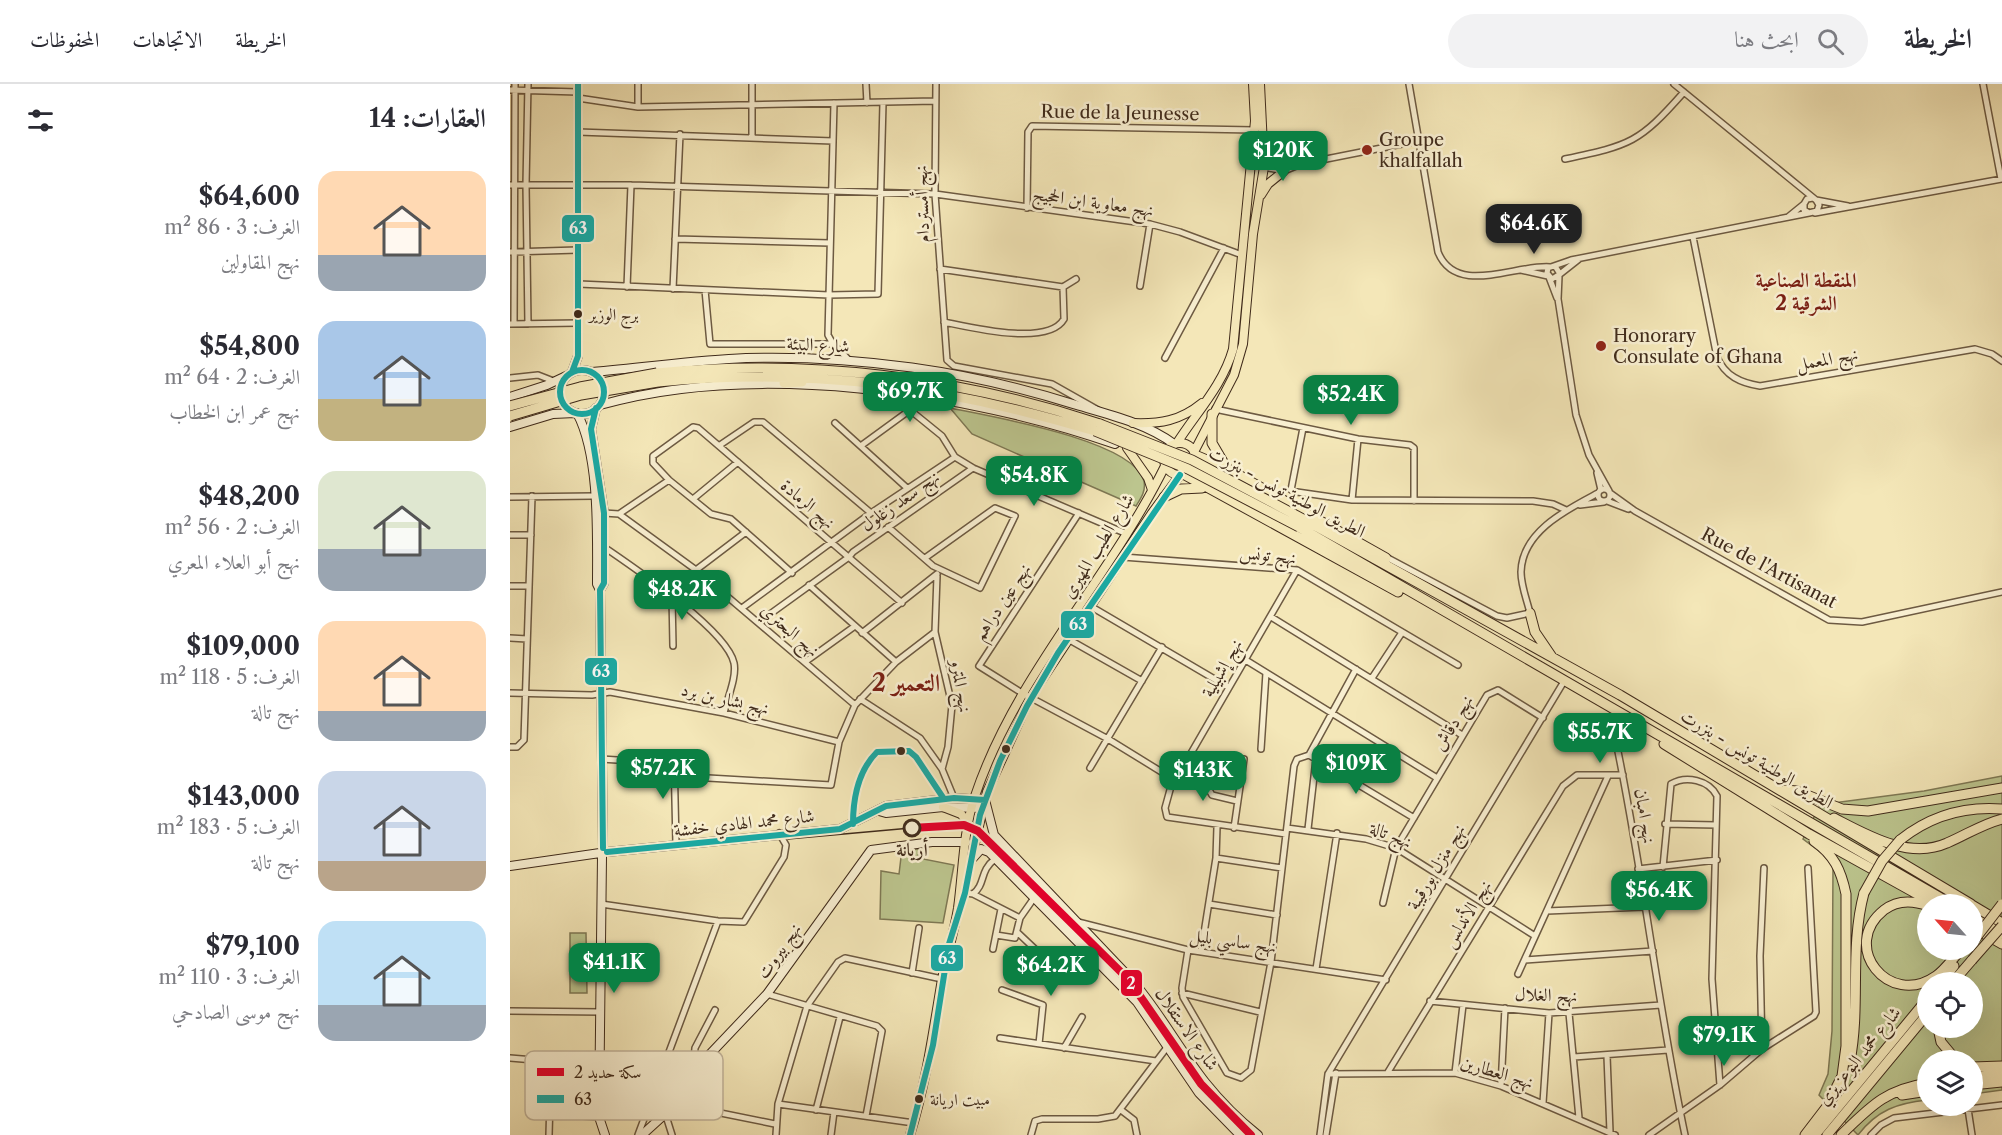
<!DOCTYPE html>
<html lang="ar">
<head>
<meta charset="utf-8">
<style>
  body { margin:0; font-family:"Libre Caslon Text",Amiri,serif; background:#f2f2f3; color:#2b2b33; direction:rtl; height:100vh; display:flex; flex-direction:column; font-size:22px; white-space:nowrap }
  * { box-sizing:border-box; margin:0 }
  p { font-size:20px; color:#7c7c81 }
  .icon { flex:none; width:33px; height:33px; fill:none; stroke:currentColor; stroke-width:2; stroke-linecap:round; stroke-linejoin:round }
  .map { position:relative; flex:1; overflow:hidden; direction:ltr }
  .panel { display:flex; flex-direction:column; background:#fff; width:510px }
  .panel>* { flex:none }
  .needle { width:39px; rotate:297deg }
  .tools { position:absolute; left:1407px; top:810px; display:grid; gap:12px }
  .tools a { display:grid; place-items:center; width:66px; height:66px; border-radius:50%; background:#fff; box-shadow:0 6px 24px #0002; font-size:30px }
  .price { position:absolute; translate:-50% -51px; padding:0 14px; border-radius:12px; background:#0b8043; color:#fff; font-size:20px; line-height:39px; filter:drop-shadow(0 2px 3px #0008) }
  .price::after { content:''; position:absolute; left:50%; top:36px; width:18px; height:14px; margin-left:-9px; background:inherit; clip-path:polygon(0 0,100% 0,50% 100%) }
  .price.active { background:#222; color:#fff }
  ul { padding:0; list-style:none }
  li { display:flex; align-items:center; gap:18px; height:150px; padding:0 24px }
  li span { display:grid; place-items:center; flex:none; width:168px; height:120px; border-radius:18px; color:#555 }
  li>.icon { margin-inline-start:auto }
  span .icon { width:72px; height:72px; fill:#fffc; stroke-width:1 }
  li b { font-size:26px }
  h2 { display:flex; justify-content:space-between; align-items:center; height:72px; padding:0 24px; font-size:26px }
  header { display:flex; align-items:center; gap:36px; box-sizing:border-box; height:84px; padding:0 30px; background:#fff; border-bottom:2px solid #e1e1e2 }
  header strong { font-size:28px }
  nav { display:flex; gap:33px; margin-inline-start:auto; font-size:21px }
  .search { width:420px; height:54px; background:#f2f2f3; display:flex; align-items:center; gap:15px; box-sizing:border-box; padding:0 21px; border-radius:33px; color:#7c7c81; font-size:22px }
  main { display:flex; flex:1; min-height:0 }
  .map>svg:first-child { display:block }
</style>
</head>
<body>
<header>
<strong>الخريطة</strong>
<div class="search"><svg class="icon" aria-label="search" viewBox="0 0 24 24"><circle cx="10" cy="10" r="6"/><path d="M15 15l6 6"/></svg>ابحث هنا</div>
<nav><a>الخريطة</a><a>الاتجاهات</a><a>المحفوظات</a></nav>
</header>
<main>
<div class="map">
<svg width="1492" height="1051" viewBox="0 0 1492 1051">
  <rect width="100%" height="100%" fill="#f4e7b8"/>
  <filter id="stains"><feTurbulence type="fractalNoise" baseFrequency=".00333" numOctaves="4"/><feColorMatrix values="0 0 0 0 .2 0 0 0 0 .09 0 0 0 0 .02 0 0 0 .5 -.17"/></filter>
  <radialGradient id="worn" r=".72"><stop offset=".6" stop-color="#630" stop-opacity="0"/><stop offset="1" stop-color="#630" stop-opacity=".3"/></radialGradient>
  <path fill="#bcc58e" stroke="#7e7854" stroke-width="1.5" fill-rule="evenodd" d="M440,324C478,332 624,356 634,397C636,407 631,414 626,422L462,350Z
    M1492,692V1006L1463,1010L1462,976H1418L1417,1016C1388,1019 1367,1026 1348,1051L1309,1011L1318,990L1322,947L1323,783L1313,770L1293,755L1313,715L1323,719L1414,707ZM1418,820H1462V866H1418ZM1418,898H1462V944H1418Z
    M392,765H409L408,774L444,781L433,839L370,835L371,787L389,790Z
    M60,849H76L77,909H60Z"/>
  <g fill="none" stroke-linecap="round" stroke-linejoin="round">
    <g stroke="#6d5a42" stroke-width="8">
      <path id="street" d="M18,0L16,101L18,240
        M128,0V23
        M242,0V53
        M356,0L357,19
        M426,0L425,110L437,276L444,282L542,300L588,326
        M899,0L928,168C946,213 1006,180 1040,183
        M1164,0L1306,116L1309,121L1307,127L1299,129L1294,126V120L1297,115L1303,114
        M1473,0L1491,95
        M0,6L68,8
        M68,14L128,23L425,17
        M324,19L318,251L323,260L339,276
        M68,48L323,57
        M754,56L771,74L789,80
        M1055,75C1121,61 1129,59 1174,8
        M754,83L774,87L791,80L907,57
        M0,101H121L425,110L640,140L670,148L732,171
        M1306,116L1338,122
        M517,124L518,48L522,42L744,46
        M1305,129L1492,95
        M1278,133L1294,120
        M1183,153L1207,273C1215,292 1231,299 1250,302L1465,265L1482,270L1492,277
        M165,155L320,159
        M0,168L68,166
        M1045,182L1050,190L1042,195L1037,189L1038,184L1061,176L1299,129
        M430,185L553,203L566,195
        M1011,186L1038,192
        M1050,190L1069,175
        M1049,192L1048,215L1066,331L1079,371L1099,407
        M1039,193L1047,214
        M69,200L319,211L368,210L373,19
        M630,202L640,140
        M117,203L121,101
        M163,205L170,50
        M195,206L200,260H323
        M434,238C459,243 538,263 554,235L553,203
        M0,240L68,239
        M4,240L5,0
        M655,274L714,164
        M0,294L28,291L46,298
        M705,325L848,355L900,361L904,364V417
        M325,339L397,404
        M793,344L781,406L787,408L842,416L1023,417L1043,420L1056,426
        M210,361L244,338H253L361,429
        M352,361L400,326L432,352L445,373
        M445,373L463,384L617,450
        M1087,389L1091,406
        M1088 411a6 6 0 1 1 12 0a6 6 0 1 1-12 0Z
        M1100,409L1125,427L1319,536L1352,538L1492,508
        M0,413L84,412
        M183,415L228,378
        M842,416L848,355
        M1097,417L1118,425
        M1070,421L1094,418
        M94,429L109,430L159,396
        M569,429L469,582L512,609L598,655L663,695
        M109,430L186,486L345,621
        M378,443L423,482L470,504L505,432L485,424L415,474
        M0,451H21
        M94,463C123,483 217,546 224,579C227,593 217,615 214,629
        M874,472L987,532L997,534L1020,529C1017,516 1011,502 1011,488C1012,447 1058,425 1088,409
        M613,473L787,486L948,581
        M186,486L236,448
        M282,489L221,435L201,430L159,396L143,379V372L183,343L188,344L392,519
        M427,492L425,548L442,621L438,663L432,685L444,714
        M299,501L386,578
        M0,502H19
        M162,512L163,562
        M580,522L718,603
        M232,524L361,429L445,373
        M761,533L952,651
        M249,538L339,473L343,468L463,384
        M352,549L427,490
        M0,554L17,555
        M558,555L632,597
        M734,575L927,694
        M295,578L345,542
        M862,594L891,550
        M0,609L82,611L100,608L214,629L329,658
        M350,615L410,654L432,685
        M1105,653C1133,785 1147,919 1175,1051
        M0,663H7L14,656L22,412
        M751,665L756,589
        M799,671L904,734
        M799,671L846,585
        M164,672L166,760
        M91,675L123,677
        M580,684L652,563
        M669,690L698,704L702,711L727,717
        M164,692L321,701L329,658L345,621L386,578L425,548
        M663,695L669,690L787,486
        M663,695L655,724L657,733L776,750
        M1155,740L1206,741
        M724,744L734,675
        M777,744L856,755L886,764L1025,852
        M798,745L806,675
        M706,774L772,784
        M1153,783L1161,700C1176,691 1199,696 1207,712L1202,895L1210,1001
        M1128,785L1207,776
        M450,808L463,810C476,800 469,787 485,775
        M463,810L510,834
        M873,819L886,764L977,611L988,606L1033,634
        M91,820L208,837L234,838L274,773L276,761L269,749
        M699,820L767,831
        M1037,827L1134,823
        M568,838L678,866L876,896
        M508,849L526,866
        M486,851L505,854L510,834L524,814
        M483,865L491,825
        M678,866L672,904L673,913L717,989L731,994L741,986L761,878L784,682L787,675L799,671
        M691,868L706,774L707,743
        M1015,876L1143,867
        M806,885L827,749
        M402,889L409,844
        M1008,890L1098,692
        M492,906L533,921L529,960
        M672,909L750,928
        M257,910L367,942L372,947L356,1032
        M920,917L1039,929L1151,921
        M0,927L91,928
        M1059,929L1069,1034
        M490,954L646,977
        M554,964L572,933
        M1252,965L1250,872L1254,784
        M1097,972L1100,1048
        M1064,973L1158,966
        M0,974L36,977L41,980L39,1051
        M183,988L185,964L205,926
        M878,988L1053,702L1067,691H1113
        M945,989L953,921
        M818,990L945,989L991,1002L1105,1051
        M991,1002L995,924
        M1033,1019L1039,929
        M166,1020L265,1040
        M268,1020L404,1039
        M1458,1025L1462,1051
        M306,1026L330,933
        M611,1026L624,1036L627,1051
        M40,1030L89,1033
        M156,1032L162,1051
        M128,1051L208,837
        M266,1051L268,1020L297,922L328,878L335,874L432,895
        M321,1051L324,1028
        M521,1051L525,1037L532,1035H588L605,1032L658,962
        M810,1051L818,990L1053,599
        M816,1051L826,989
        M1139,1051L1210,1001L1252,965L1304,932L1306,928L1298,784
        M1361,1051L1371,1041L1384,1034L1492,1021"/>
    </g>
    <g stroke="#402b1b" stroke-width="10">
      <path id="secondary" d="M50 308a22 22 0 1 1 44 0a22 22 0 1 1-44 0Z
        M62,288L68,272V0
        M82,288C134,284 185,276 236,274C346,271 459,287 563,320C597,330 636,339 664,360
        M0,313L37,301L56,292
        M90,321C244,277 456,308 605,360
        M86,324L81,345L94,429V499L90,506L93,764
        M67,329C90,372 87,451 87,500L90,506
        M0,343L43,330L65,329
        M369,727L376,729L433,723L473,724
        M97,768L330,745L376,722L444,714L475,716L484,751L621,895C649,927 669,965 695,998C711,1018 728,1035 748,1051
        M92,772L89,1033L95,1051
        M463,774L471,765L479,768L627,918L689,1009L730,1051
        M0,782L90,769
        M132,1051L166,1020L183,988L257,910L361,766L422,758H456"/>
    </g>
    <g stroke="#402b1b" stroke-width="10">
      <path id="primary" d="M751,111L758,100L774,87
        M623,339C650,340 670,337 692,319
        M654 375a16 16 0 1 1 32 0a16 16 0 1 1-32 0Z
        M667,359C686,329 713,301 723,265L745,37L743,0
        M617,364L638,394L642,406
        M684,368L724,291L733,260L743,150L754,83L750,0
        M433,723L451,730L459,740
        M451,818L477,708L520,614L642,429L670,391
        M400,1051C416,1000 423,948 432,895C437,872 444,848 448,824C453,788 453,747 465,712C506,590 599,496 655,382"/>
    </g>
    <g stroke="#402b1b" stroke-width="11">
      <path id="highway" d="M147,289C297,274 448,293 590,340
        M148,298C302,283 438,303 585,347
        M274,299L292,298
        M702,330V359L716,383
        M685,371L718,385L876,474
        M675,391L888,508
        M654,413L671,405L692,404
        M793,435L1110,611L1461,820
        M789,443L1441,820
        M1020,529L1025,548L1042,573
        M1154,660L1299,750L1425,820
        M1275,706L1287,707L1332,725L1358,727L1492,704
        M1324,734C1357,751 1399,776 1437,759C1456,751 1472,740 1492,735
        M1390,756C1420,732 1454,722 1492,725
        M1304,757C1324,771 1331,786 1336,810V962L1332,992L1316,1024
        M1462,821L1492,839
        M1418,822C1402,816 1387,816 1374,826C1329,862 1379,925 1426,892C1435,886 1443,874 1451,866
        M1462,833L1492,850
        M1462,843L1492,860
        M1431,898L1444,882
        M1443,898L1462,876
        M1428,944L1431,958L1446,976
        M1340,977C1351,921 1339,865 1354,809
        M1462,983L1492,982
        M1462,993L1492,990
        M1462,1001L1492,998
        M1392,1011L1418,1007
        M1295,1051L1318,1021
        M1305,1051L1418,914
        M1317,1051L1418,929
        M1331,1051C1361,1022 1375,1006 1418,999"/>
    </g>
    <use href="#street" stroke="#f8efd1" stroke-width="5"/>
    <use href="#secondary" stroke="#f8efd1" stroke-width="8"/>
    <use href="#primary" stroke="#f4e7b8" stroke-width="8"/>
    <use href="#highway" stroke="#f4e7b8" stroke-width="9"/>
    <path stroke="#402b1b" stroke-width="1.5" d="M278,755L401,744"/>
    <g stroke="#402b1b" stroke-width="11" stroke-linecap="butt">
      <path id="highway-bridge" d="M0,322L70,303L147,289
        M0,332L71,311L148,298
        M590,340L682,376L793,435
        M585,347L678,385L789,443
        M1354,809L1372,777L1390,756
        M1462,859L1492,820
        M1462,876L1492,842"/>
    </g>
    <use href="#highway-bridge" stroke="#f4e7b8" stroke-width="9"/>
    <g stroke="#f8efd1" stroke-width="10">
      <path id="bus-1" d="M50 308a22 22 0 1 1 44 0a22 22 0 1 1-44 0Z
        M62,288L68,272V0
        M86,324L81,345L94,429V499L90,506L93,764
        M343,740C343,714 348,687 367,668L399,667L406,673L434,715
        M97,768L330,745L376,722L444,714L475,716
        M400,1051L423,961L439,860L455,809L470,731L490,677L517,622L548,569L670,391"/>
    </g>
    <use href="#bus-1" stroke="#1aaaa4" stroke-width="6"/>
    <g stroke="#f8efd1" stroke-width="12">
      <path id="rail-1" d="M401,744L454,741L468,747L619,896L691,1000L741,1051"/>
    </g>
    <use href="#rail-1" stroke="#e4002b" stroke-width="8"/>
  </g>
  <g fill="#8f2418" stroke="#f8efd1" stroke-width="2">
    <circle cx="857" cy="66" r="6"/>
    <circle cx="1091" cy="262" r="6"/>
  </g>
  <g fill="#402b1b" stroke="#f8efd1" stroke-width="2">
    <circle cx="68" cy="230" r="5"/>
    <circle cx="496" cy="665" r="5"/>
    <circle cx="391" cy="667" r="5"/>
    <circle cx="409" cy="1015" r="5"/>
  </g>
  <circle fill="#f8efd1" stroke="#402b1b" stroke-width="3" cx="402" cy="744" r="8"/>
  <g text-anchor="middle" stroke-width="5" stroke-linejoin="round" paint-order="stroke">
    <g font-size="16" fill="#402b1b" stroke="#f8efd1" text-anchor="start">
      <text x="79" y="236">برج الوزير</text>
      <text x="420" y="1021">مبيت اريانة</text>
    </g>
    <g font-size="18" fill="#402b1b" stroke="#f8efd1">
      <text transform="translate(610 29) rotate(1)" y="6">Rue de la Jeunesse</text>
      <text transform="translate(583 118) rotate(8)" y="6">نهج معاوية ابن الحجيج</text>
      <text transform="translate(412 120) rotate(-92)" y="6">نهج أمستردام</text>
      <text transform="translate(308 261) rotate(3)" y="6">شارع البيئة</text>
      <text transform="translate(1317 275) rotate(-10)" y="6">نهج المعمل</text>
      <text transform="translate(777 408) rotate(28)" y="6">الطريق الوطنية تونس - بنزرت</text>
      <text transform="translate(390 417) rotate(-35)" y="6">نهج سعد زغلول</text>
      <text transform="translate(298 420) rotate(41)" y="6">نهج الرمادة</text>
      <text transform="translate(588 462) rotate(-58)" y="6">شارع الطيب المهيري</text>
      <text transform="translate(758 471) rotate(7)" y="6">نهج تونس</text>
      <text transform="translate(1259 484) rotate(28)" y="6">Rue de l'Artisanat</text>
      <text transform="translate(492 518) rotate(-56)" y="6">نهج عين دراهم</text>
      <text transform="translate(280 546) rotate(41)" y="6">نهج البحتري</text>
      <text transform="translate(712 584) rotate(-60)" y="6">نهج إشبيلية</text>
      <text transform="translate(451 602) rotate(81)" y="6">نهج المترو</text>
      <text transform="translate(215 615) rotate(13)" y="6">نهج بشار بن برد</text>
      <text transform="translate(943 639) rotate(-59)" y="6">نهج دقاش</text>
      <text transform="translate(1247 675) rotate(31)" y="6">الطريق الوطنية تونس - بنزرت</text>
      <text transform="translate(1135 732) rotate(81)" y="6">نهج امبان</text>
      <text transform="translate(234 739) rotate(-6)" y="6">شارع محمد الهادي خفشة</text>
      <text transform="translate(881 751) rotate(22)" y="6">نهج تالة</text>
      <text transform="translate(926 783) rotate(-59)" y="6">نهج منزل بورقيبة</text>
      <text transform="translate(957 830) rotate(-58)" y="6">نهج الأندلس</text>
      <text transform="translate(723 857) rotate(8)" y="6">نهج ساسي بليل</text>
      <text transform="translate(269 867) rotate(-55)" y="6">نهج بيروت</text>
      <text transform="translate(1036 911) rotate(2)" y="6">نهج الغلال</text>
      <text transform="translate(677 945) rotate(55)" y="6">شارع الاستقلال</text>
      <text transform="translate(1349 972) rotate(-51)" y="6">شارع محمد البوعزيزي</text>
      <text transform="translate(987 988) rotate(17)" y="6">نهج العطارين</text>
    </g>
    <g font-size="18" fill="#402b1b" stroke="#f8efd1" text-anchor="start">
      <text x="869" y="62">Groupe<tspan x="869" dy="21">khalfallah</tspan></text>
      <text x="1103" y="258">Honorary<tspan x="1103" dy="21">Consulate of Ghana</tspan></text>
    </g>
    <g font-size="18" font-weight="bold" fill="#402b1b" stroke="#f8efd1">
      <text x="402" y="772">أريانة</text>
    </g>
    <g font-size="20" font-weight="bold" fill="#7a1f14" stroke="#f8efd1">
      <text x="1296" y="203">المنقطة الصناعية<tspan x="1296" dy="23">الشرقية 2</tspan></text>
    </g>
    <g font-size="24" font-weight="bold" fill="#7a1f14" stroke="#f8efd1">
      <text x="396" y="607">التعمير 2</text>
    </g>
  </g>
  <rect x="15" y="967" width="198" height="69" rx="9" fill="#f8efd1" stroke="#c1b49a" stroke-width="1.5"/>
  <rect x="27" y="984" width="27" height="8" fill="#e4002b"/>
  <rect x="27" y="1011" width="27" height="8" fill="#1aaaa4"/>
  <g font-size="16" fill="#402b1b">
    <text x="64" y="994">سكة حديد 2</text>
    <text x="64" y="1021">63</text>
  </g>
  <g stroke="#f8efd1" stroke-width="2">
    <rect x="51" y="130" width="34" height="29" rx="6" fill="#1aaaa4"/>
    <rect x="550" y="526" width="35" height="29" rx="6" fill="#1aaaa4"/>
    <rect x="74" y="573" width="34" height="29" rx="6" fill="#1aaaa4"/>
    <rect x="420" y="860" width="34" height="28" rx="6" fill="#1aaaa4"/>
    <rect x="610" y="885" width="23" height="28" rx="6" fill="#e4002b"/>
  </g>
  <g font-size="16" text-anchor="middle" font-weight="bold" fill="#fff">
    <text x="68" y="150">63</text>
    <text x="568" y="546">63</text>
    <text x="91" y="593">63</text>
    <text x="437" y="880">63</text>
    <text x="621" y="905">2</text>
  </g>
  <rect width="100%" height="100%" filter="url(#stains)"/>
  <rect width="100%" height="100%" fill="url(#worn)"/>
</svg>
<div class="tools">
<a><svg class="needle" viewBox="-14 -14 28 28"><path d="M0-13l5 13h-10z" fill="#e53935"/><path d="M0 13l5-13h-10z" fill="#7c7c81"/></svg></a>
<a><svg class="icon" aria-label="locate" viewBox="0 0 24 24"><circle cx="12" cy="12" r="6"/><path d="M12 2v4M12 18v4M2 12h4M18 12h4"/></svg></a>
<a><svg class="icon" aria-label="layers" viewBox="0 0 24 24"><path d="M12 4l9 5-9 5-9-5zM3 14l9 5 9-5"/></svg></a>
</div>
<b class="price" style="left:773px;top:98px">$120K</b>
<b class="price active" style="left:1024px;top:171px">$64.6K</b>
<b class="price" style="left:400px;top:339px">$69.7K</b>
<b class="price" style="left:841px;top:342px">$52.4K</b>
<b class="price" style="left:524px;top:423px">$54.8K</b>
<b class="price" style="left:172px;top:537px">$48.2K</b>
<b class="price" style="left:1090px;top:680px">$55.7K</b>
<b class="price" style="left:846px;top:711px">$109K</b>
<b class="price" style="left:153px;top:716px">$57.2K</b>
<b class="price" style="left:693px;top:718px">$143K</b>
<b class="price" style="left:1149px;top:838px">$56.4K</b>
<b class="price" style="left:104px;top:910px">$41.1K</b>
<b class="price" style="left:541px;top:913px">$64.2K</b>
<b class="price" style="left:1214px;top:983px">$79.1K</b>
</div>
<section class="panel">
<h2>العقارات: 14<svg class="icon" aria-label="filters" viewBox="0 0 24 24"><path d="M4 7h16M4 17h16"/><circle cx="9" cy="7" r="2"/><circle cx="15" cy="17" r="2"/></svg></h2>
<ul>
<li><span style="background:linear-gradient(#ffd9b3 70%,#9aa5b1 0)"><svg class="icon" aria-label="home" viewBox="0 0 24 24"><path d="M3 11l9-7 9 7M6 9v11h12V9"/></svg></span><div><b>$64,600</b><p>الغرف: 3 · 86 m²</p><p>نهج المقاولين</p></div></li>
<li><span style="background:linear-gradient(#a9c7e8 65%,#c2b280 0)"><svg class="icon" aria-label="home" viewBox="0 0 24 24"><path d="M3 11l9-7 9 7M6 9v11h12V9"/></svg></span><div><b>$54,800</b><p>الغرف: 2 · 64 m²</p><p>نهج عمر ابن الخطاب</p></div></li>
<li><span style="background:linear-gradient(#dfe7d0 65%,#9aa5b1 0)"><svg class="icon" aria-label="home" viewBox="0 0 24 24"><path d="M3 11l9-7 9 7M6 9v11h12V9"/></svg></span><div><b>$48,200</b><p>الغرف: 2 · 56 m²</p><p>نهج أبو العلاء المعري</p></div></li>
<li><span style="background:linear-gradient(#ffd9b3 75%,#9aa5b1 0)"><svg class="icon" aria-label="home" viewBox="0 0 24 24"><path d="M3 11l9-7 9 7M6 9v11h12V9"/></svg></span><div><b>$109,000</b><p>الغرف: 5 · 118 m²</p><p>نهج تالة</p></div></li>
<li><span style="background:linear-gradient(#c9d6e8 75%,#b9a48a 0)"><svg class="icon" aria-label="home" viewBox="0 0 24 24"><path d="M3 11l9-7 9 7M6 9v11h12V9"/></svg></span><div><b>$143,000</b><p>الغرف: 5 · 183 m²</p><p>نهج تالة</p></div></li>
<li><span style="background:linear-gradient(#bfe0f5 70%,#9aa5b1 0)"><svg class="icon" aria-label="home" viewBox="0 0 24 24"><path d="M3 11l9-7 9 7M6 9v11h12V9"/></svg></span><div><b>$79,100</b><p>الغرف: 3 · 110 m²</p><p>نهج موسى الصادحي</p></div></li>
</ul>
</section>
</main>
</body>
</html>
